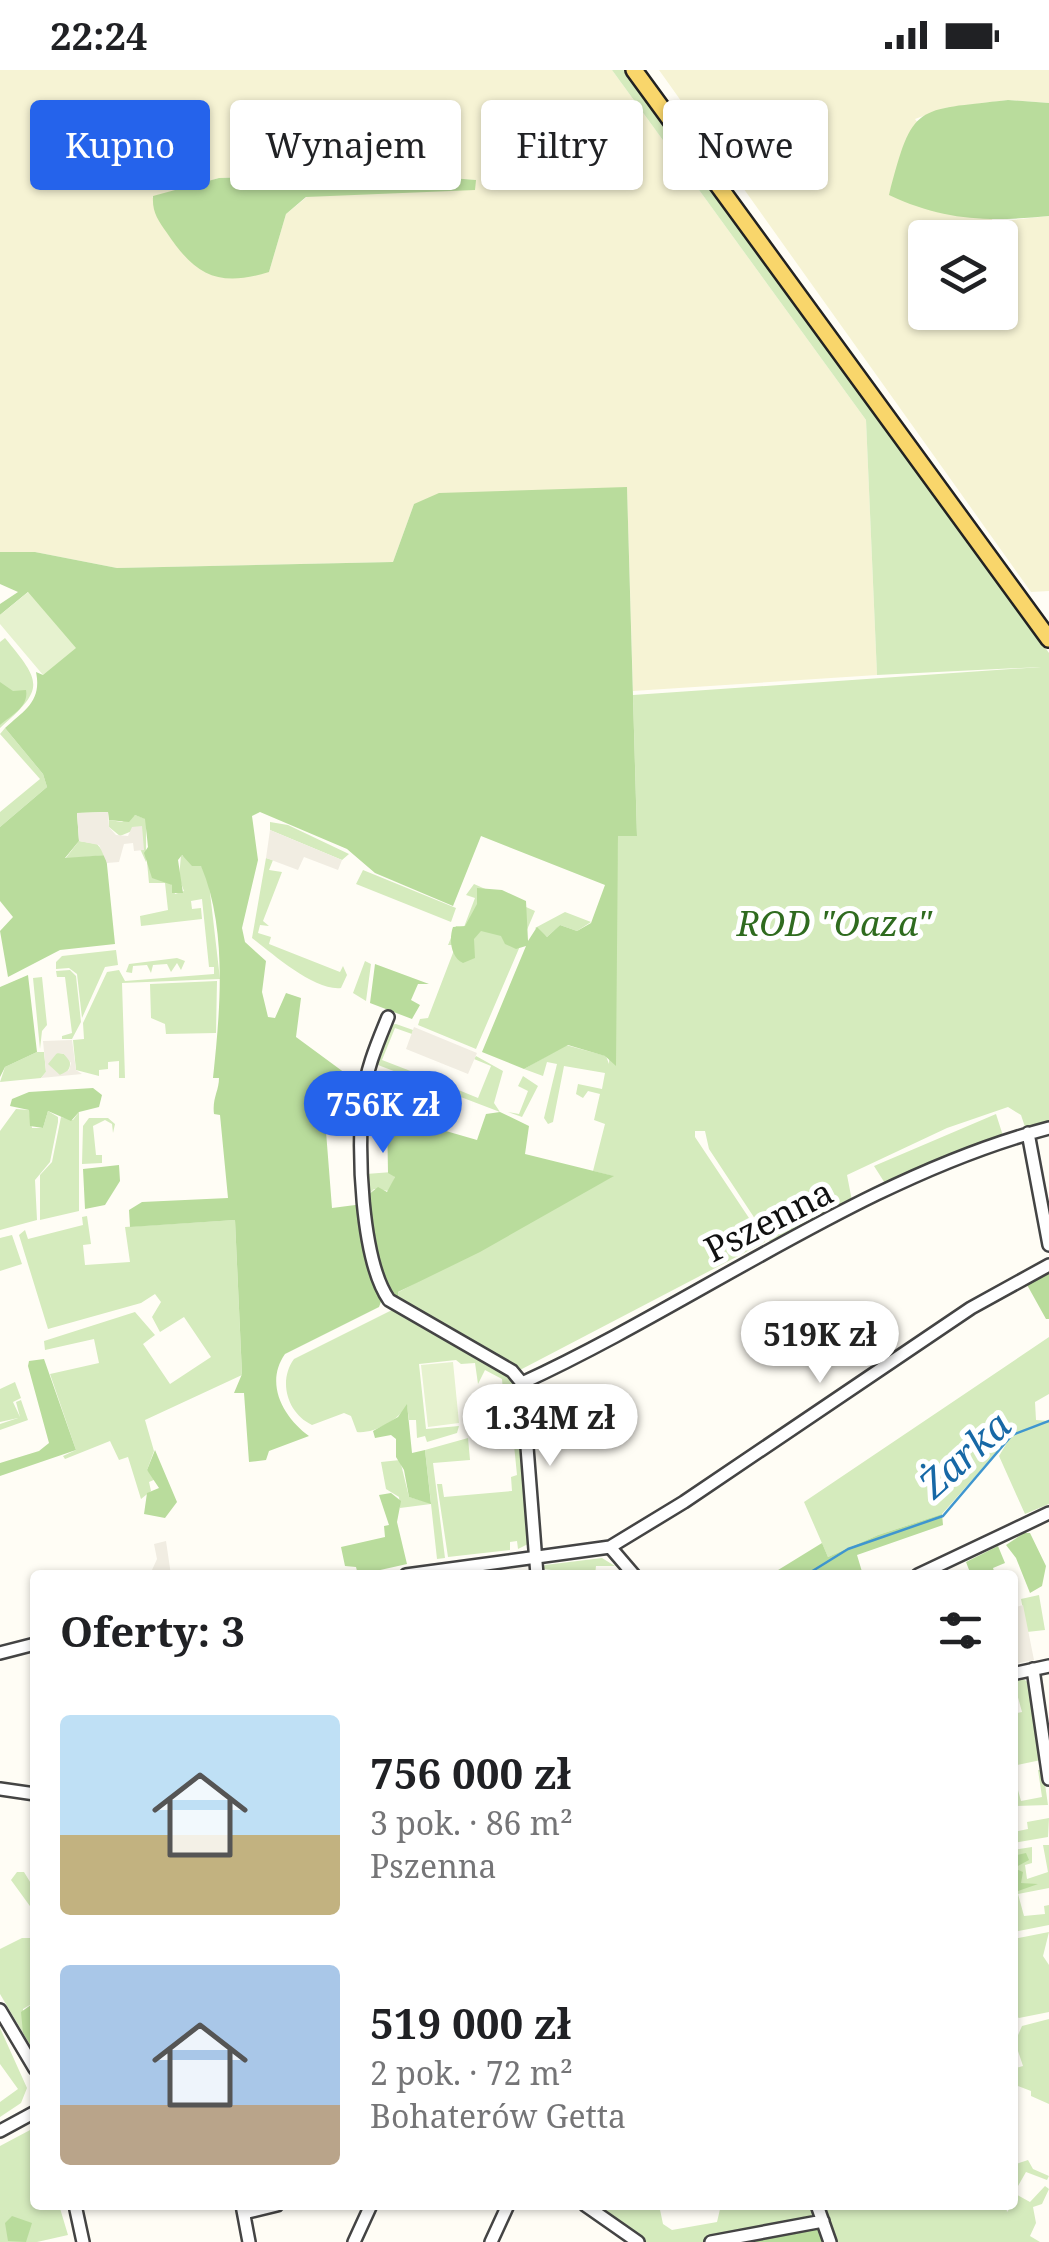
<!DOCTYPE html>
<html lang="pl">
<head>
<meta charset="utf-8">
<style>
  body { margin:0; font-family:"Noto Serif",serif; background:#f2f2f2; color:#202124; height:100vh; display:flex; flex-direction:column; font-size:38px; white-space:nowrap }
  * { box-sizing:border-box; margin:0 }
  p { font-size:32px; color:#757577 }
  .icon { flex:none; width:55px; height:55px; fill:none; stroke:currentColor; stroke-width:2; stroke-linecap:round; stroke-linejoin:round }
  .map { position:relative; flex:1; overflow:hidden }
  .details { position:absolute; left:30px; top:1500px; width:988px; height:640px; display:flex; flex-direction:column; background:#fff; border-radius:10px; box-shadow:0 2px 8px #0004 }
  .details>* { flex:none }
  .hud { position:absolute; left:30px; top:30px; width:990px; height:90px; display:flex; gap:20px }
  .tools { position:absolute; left:908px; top:150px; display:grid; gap:20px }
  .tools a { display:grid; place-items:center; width:110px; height:110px; border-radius:10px; background:#fff; box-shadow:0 2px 8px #0004; font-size:50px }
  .price { position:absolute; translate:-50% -85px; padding:0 22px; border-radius:35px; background:#fff; color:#222; font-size:32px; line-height:65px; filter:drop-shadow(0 2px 5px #0008) }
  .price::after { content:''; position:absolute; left:50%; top:60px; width:30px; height:22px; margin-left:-15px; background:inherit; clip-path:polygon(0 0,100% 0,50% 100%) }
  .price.current { background:#2563eb; color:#fff }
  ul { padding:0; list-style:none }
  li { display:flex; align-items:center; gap:30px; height:250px; padding:0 30px }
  li span { display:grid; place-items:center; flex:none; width:280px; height:200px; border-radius:10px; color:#555 }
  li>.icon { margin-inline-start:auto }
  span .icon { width:120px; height:120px; fill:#fffc; stroke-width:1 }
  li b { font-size:42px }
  h2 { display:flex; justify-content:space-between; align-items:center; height:120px; padding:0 30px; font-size:42px }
  .tag { padding:0 35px; border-radius:10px; background:#fff; box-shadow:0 2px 8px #0004; font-size:35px; line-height:90px }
  .tag.current { background:#2563eb; color:#fff }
  .status { display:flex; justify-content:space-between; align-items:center; height:70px; padding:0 50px; background:#fff; direction:ltr }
  .status svg { height:28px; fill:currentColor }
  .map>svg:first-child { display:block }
</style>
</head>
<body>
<div class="status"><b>22:24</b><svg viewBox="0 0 49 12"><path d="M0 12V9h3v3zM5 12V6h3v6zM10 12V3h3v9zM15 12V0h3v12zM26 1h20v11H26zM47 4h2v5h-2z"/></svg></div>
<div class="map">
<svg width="1049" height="2172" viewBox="0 0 1049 2172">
  <rect width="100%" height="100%" fill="#fffdf5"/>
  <path fill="#f6f3d4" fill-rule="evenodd" d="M0,0H612L866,350L877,605L633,621L627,418L414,434L393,492L117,498L35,482H0ZM389,103L476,110L308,126L286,144L269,202L152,127L219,108Z
    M659,0H1049V33L1008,30L945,38L915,49L994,152L1049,146V521L1031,522ZM925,168H1000V242H925Z"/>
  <path fill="#d5ebbd" d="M612,0H625L1049,583V1055L1026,1060L1021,1045L1008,1037L947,1058L847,1105L852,1131L771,1173L709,1079L705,1061H695V1067L765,1172L520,1300L398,1229L397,1223L613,1106L593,1101L605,1054L594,1050L600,1024L588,1021L583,1028L576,1024L578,1014L602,1019L605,1003L564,996L553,1052L548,1054L544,1048L557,994L547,992L543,1006L524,999L566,975L606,986L609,994L618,765H637L633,625L1041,597L877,605L866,350Z
    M5,568C42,613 45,618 0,658V572Z
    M5,658L43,704L47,717L0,757V742L40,709L0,664Z
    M135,745L146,749V792L132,761L120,766L109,757V750L122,752Z
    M270,752L288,755L349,784L342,790L270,760Z
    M79,771L97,774L106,785L65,789Z
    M181,785L201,795L209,814L220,909L122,913L125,1008H119V991L108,992V999L99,1000V1006L76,1000L73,970L84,969L83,953L107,902L119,900L125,911L214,904V897H209L202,829L191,831L192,839L201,838L202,849L141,856L140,846L168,840L165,813H149L147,792L172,815L175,824L184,821L179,808Z
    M266,788L273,790L269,800L282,802L263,851L269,856L260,855L258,863L271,867L269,874L340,902L343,896L347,905L341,918C314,921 273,884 252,868Z
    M363,800L456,838L451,852L356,814Z
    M474,814L535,841L476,979L418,955L420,949L428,948L456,875H448L456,856L464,857L475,828L466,825Z
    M565,842L591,852L577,861L560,855L547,867L535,858Z
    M116,880L118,895L105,897L82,948L77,904L69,898L56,899V892L62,886Z
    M177,888L185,891L181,900L177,893L171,902L167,894L153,895L151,903L147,895L133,896L132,903L126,902L129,894Z
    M365,891L371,894L366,931L353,923Z
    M70,900L76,906L81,952L72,969H62V966L72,963L65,907H57L56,901Z
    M42,907L47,955L42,961L40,979L33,908Z
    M217,911L216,963L166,964L165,954L151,948L150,914Z
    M396,954L413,960L412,964L395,958L382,990L426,1007L425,1013L378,995L390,955Z
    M37,982H44L46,1002L41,1008L0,1012L5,997Z
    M48 994a11 11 0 1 1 22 0a11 11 0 1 1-22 0Z
    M476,986L503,1001L494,1033L500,1042L432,1016L434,1010L478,1028L491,996L474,989Z
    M523,1006L538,1016L522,1047L508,1042L519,1044L528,1021L518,1016Z
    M401,1013L418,1020L414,1049L396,1044H404L407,1022L400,1021Z
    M16,1039L29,1040L32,1058H43L48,1041L58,1047V1052L50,1092L35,1110L37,1150L0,1160V1061Z
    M79,1042V1141L40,1150V1105L52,1092L61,1047L73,1050Z
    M996,1044L1005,1072L888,1118L874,1096Z
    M89,1048H108L115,1054L113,1063L112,1054L105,1050L93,1056L96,1085H102V1093L82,1094L83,1056Z
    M392,1102L395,1107L389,1121L374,1119L368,1125L366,1104Z
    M87,1146L91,1174L83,1175L85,1195L130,1192L125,1157L235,1150L242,1305L145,1350L154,1381L147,1400L156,1409L149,1412L151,1421L141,1429L128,1387L119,1390L110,1371L65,1389L63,1386L76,1380L50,1304L99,1293L94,1269L45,1280L44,1271L135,1242L155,1265L143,1274L170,1314L211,1287L184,1247L160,1262L152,1247L161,1232L155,1224L141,1233L48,1259L19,1165L25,1160L28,1169L83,1155L82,1147Z
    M12,1165L22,1194L0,1201V1168Z
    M394,1239L507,1305L513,1313L516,1336L504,1334L502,1309L485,1300L478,1314L475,1293L461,1294L456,1290L419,1294L426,1359L459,1356L457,1363L427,1372L425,1366L417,1368L416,1350H409L407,1336C398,1350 374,1364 357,1362L351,1346L344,1343L312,1355C287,1343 278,1311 294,1289Z
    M1049,1267V1324L1035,1332L1036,1350L1049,1351V1434L1025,1444L999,1386L1011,1366L942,1444L878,1465L828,1487L804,1432Z
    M15,1312L21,1328L13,1332L20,1347L16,1332L21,1330L28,1350L0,1360V1354L18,1348L0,1352V1319Z
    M468,1368L470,1390L433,1393L445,1488L437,1489L431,1434L400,1438L399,1427L386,1419L381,1392L400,1390L409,1427L431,1433L425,1380Z
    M514,1375L520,1376L528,1474L518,1479L517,1471L510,1472V1480L448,1487L437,1414H442L444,1427L512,1421L511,1407L517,1405Z
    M602,1488L615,1496H596L595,1505L543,1499L545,1495Z
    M1039,1525L1045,1560L1027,1562L1021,1529Z
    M1019,1606L1029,1613L1041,1690L1013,1696V1644L1022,1642L1013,1609Z
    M1038,1700H1043L1048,1735L1013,1736V1721L1018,1720L1021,1731L1042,1727Z
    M1049,1748L1048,1767L1013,1773V1762L1028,1759L1027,1752Z
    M1043,1775H1049V1818L1018,1824L1024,1846L1045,1844L1044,1836L1049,1835V1855L1013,1862V1780L1032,1777V1793L1025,1795L1027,1809L1048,1802Z
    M17,1802H24L35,1820V1843L11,1810Z
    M1049,1862L1043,1886L1049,1895V1942L1019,1948L1013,1944V1869Z
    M22,1868H32L35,1875V1932L23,1939V1963L0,1924V1879Z
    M1049,1949V2034L1031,2026V2021L1013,2014L1012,1999L1023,1996L1015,1972L1022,1956Z
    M0,1958L27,2018L21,2033L0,2047V2032L18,2019L0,1994Z
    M32,2059L35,2135H59L68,2165L37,2172H0V2076Z
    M1028,2090L1033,2099L1049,2106L1047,2110L1026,2102L1014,2123L1030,2132L1045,2116L1049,2119L1042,2134L1033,2137L1036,2153L1030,2166L1040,2172H835L822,2135H1006L1007,2142L1012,2135L1013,2095Z
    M597,2135H659L663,2154L672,2160L717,2152L721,2135H810L814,2147L703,2172H643Z"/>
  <path fill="#b9dc9c" d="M1008,30L1049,33V146C989,152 944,151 889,125C913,32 915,41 1008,30Z
    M389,103L476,110L475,120L306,127L286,144L269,202C218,218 195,205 167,163C158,150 152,142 153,126L219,108Z
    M627,417L637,766H618L616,996L605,986L568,975L524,999L482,982L526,876L516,879L505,874L501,866L481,861L474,869L475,888L463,893C450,887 449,868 453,857L465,856L477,834V818L502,820L526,831L528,871L537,857L547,867L560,855L577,861L591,853L605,815L481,766L453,836L375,803L347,779L260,742L252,746L258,790L242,858L245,872L266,891L262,922L268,947L275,948L286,923L301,928L296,967L349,1006L344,1033L324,1036L332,1138L363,1134L382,1229L379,1237L285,1284C264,1314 284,1348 309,1366L269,1381L266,1390L249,1392L244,1323H234L242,1304L235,1150L130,1157L129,1140L142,1132L228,1128L220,1045L214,1044C212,1028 219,1021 219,1008H213C220,942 228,859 201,796H192L182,785L178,790L183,823H172V815L152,808L144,783L148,777L145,749L135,745L129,752L109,750L108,742L77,743L79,771L65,788L106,785L115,874L60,880L8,907L0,861L13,847L0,831V757L47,717L43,704L5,658C25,640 42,631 36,602L43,605L28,522L0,545V534L18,522L0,514V482H35L117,498L393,492L414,434L439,423Z
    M0,612L13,621L26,620C29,637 12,645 0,655Z
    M375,894L429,914H418L411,930L420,935L412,949L370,933Z
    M28,905L37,982L5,997L0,1007V917Z
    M93,1018L102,1025L99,1037L79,1042L71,1051L48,1041L43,1058L30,1056L29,1040L10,1036L12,1029L29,1022Z
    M500,1042L529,1056L525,1084L614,1106L480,1182L398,1222V1229L383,1213L368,1125L378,1117L387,1122L395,1107L388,1103L387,1044L477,1070L486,1044Z
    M119,1095L120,1111L105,1135L85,1139L83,1099Z
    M1049,1200V1249H1046L1026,1213Z
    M44,1289L76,1380L0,1406V1393L39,1381L49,1373L28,1296L29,1291Z
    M407,1334L412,1383L425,1380L431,1434L409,1427L404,1400L396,1387V1369L391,1365L375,1368L373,1361L398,1347Z
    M155,1380L177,1432L165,1448L144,1444L147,1423L159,1418L147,1400Z
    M391,1423L401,1431L397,1452L407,1494L358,1505L356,1497L345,1496L341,1477L385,1467L384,1456L389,1455L379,1425Z
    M942,1444L943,1455L857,1485L863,1505H770L822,1473L828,1487L878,1465Z
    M1024,1463H1030L1046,1496L1042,1516L1030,1523L1016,1488L1006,1475Z
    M998,1476L1005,1493L993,1498L995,1504L971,1505L966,1492Z
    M1026,1783L1029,1790L1014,1798L1023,1802L1021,1813L1038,1814L1015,1822L1013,1786Z
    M35,1932V1983L23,1963L21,1942Z
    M12,2146L32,2153L26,2172L8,2171L5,2153Z
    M819,2157L827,2172H730Z"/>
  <path fill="#e6f2cf" d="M28,522L76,578L43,605L0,554V545Z
    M453,1292L459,1353L428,1357L421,1295Z"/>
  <path fill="#f1ede2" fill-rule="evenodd" d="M108,742L109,757L116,765L128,766L132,757L142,756L144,780L134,781L133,773L124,774L119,792L107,793L99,775L79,771L77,743Z
    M270,760L342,790L338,800L304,787L298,800L266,788Z
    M414,957L477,983L468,1004L406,979Z
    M72,970L76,1000L82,1004L41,1008L46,1002L43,971ZM57,983L64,984L71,993L69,1000L60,1005L48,994Z
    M166,1471L171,1505H138L152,1500L157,1489L154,1474Z
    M1023,1535L1034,1590L1014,1594L1013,1538Z"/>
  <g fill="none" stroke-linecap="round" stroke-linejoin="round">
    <path stroke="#3f96cf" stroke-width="2.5" d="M806,1505L848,1479L943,1446L1012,1365L1049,1351"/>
    <g stroke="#444" stroke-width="16">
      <path id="minor" d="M388,947C377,974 366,999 363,1029C357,1077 361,1190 389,1230L512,1301L522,1313L537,1505
        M1028,1063L1049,1175
        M522,1313C694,1234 865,1106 1049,1058
        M610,1477L634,1505
        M406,1505L610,1477L684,1432L971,1238L1049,1195
        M918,1505L1049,1443
        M0,1583L35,1574
        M1033,1599L1049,1709
        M1012,1604L1049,1596
        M0,1719L35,1724
        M0,1940L35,1999
        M0,2061L35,2042
        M75,2135L83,2172
        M242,2135L249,2172
        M585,2135L638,2172
        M817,2135L830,2172
        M244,2143L277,2135
        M354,2172L371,2135
        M491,2172L508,2135
        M711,2172L823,2151"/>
    </g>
    <g stroke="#222" stroke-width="20">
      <path id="major" d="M634,0L1049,569"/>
    </g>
    <use href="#minor" stroke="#fff" stroke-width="11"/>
    <use href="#major" stroke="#f9d66b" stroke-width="15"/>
  </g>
  <g text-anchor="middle" stroke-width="10" stroke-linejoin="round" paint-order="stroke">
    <g font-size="35" font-style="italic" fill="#2f6b1f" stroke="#fff">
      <text x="834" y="866">ROD "Oaza"</text>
    </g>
    <g font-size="35" fill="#111" stroke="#fff">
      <text transform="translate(769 1151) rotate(-27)" y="12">Pszenna</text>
    </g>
    <g font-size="38" font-style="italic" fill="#1768a6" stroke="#fff">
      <text transform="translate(965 1385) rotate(-42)" y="13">Żarka</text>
    </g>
  </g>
</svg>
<div class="tools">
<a><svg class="icon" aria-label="layers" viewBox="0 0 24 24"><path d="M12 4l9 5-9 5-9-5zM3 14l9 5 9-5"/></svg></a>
</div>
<b class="price current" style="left:383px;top:1086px">756K zł</b>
<b class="price" style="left:820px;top:1316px">519K zł</b>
<b class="price" style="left:550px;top:1399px">1.34M zł</b>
<div class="hud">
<a class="tag current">Kupno</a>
<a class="tag">Wynajem</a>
<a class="tag">Filtry</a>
<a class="tag">Nowe</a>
</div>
<section class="details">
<h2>Oferty: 3<svg class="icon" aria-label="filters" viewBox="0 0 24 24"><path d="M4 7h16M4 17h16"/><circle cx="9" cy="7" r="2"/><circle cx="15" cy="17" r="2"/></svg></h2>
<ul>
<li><span style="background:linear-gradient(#bfe0f5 60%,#c2b280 0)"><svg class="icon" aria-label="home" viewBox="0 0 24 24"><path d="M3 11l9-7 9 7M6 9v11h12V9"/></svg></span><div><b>756 000 zł</b><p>3 pok. · 86 m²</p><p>Pszenna</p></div></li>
<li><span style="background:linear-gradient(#a9c7e8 70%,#b9a48a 0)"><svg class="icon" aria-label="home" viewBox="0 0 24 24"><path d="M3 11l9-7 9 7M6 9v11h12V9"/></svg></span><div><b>519 000 zł</b><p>2 pok. · 72 m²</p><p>Bohaterów Getta</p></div></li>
</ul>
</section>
</div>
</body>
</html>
